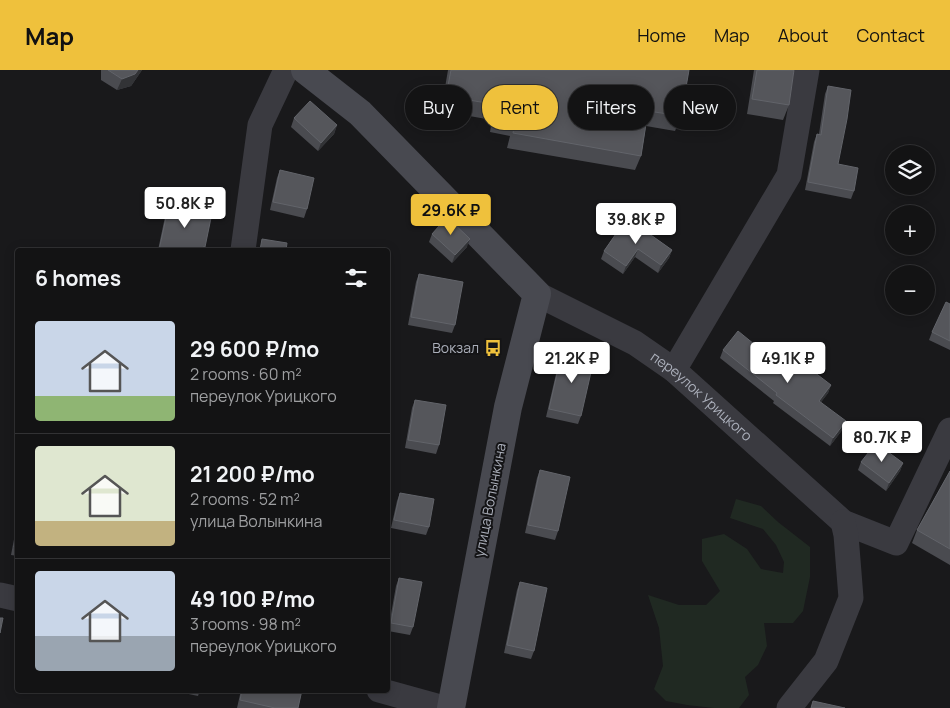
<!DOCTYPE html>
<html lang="en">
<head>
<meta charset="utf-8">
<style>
  body { margin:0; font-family:Manrope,sans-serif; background:#202022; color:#f1f3f6; height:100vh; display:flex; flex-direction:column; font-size:19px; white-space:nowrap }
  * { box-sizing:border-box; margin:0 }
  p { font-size:16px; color:#9d9ea0 }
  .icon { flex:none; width:28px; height:28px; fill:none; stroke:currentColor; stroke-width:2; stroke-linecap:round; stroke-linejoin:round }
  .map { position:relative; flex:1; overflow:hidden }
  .panel { position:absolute; left:15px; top:178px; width:375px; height:445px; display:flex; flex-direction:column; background:#131314; border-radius:5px; box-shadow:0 2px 12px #0003,0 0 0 1px #323234 }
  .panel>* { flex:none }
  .guide { position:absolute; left:405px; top:15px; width:470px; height:45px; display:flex; gap:10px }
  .controls { position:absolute; left:885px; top:75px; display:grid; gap:10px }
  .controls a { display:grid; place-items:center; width:50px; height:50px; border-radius:50%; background:#131314; box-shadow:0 2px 12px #0003,0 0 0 1px #323234; font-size:25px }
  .price { position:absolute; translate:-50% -42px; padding:0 11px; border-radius:5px; background:#fff; color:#222; font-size:16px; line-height:32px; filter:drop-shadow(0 1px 2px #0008) }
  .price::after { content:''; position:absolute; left:50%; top:30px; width:15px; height:11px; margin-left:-8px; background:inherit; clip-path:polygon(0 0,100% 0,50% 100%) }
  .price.on { background:#efc13c; color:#111 }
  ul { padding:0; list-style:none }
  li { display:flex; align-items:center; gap:15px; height:125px; padding:0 20px }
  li+li { border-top:1px solid #323234 }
  li span { display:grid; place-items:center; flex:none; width:140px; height:100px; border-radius:5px; color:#555 }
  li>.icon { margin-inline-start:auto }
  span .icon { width:60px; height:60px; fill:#fffc; stroke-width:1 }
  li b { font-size:21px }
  h2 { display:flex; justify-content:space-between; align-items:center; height:60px; padding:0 20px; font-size:21px }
  .pill { padding:0 18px; border-radius:22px; background:#131314; box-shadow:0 2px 12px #0003,0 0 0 1px #323234; font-size:18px; line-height:45px }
  .pill.on { background:#efc13c; color:#111 }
  header { display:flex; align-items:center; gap:30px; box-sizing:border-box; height:70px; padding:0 25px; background:#efc13c; color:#111 }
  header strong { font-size:24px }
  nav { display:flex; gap:28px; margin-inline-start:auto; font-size:18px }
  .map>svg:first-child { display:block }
</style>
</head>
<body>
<header>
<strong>Map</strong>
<nav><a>Home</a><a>Map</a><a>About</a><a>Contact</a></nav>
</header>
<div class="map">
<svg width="950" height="638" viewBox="0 0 950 638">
  <rect width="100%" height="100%" fill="#19191b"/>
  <path fill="#202922" d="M736,429L761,436L778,452L810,477V507L803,541L793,553H764L767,576L758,595L745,607L749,625L739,638H714L687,635L666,631L654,619L663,596L659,558L648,525L679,535H706L720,521L702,491V469L724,464L747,479L761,499L783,503L784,492L776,475L763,459L730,448Z"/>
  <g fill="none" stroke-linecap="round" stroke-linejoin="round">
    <g stroke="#3a3a40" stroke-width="25">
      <path d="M243,180L260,55L286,0"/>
      <path id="s1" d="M537,224L635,273L674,300L843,452L896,473L950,360"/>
      <path d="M674,300L789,105L807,0"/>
      <path d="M0,525L18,529"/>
      <path d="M379,620L444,638"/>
      <path d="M789,638L826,591L851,528L846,465L843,452"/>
    </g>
    <path stroke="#484950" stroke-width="28" d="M305,0L360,43L537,224L508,337L451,638"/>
  </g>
  <path fill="#4a4b50" d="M101,0H142L131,16L117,20L101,10Z
    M448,0H689L681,46L675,61L646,56L641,86L635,100L507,78L510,66L490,62L492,50L441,41Z
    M754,0H794L789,35L783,50L747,44Z
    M828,16L838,94L854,121L851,129L805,120L814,72L817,64H819L825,24Z
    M294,48L337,55L334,64L318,81L291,57Z
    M280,100L307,139L304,148L270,140L277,108Z
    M169,134L205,177L204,180H158L166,142Z
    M627,148L672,180L669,188L658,203L635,187L623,204L601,189L604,181Z
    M432,164L467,177L452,193L429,172Z
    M419,204L455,255L452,263L408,255L416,212Z
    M950,234V280L929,270L932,262Z
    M723,280L792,305L831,315L828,323L821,332L843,359L830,376L773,333L774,331L720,288Z
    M562,282L581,346L578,354L546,347L559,291Z
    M415,330L439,375L436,384L405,378L412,338Z
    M861,392L903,393L900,401L886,421L858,400Z
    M540,400L558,461L555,470L525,463L537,408Z
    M950,401V495L912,473L917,460Z
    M400,423L429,457L426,465L391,458L397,431Z
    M18,457V486L11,485L15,464Z
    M399,508L413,557L410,565L388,561L396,516Z
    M520,512L534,581L531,589L504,583L517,520Z
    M170,620H200L198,626Z
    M241,620H302L298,638H237Z"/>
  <path fill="#323336" d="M138,0H142L131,16L117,20L122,9Z
    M337,55L334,64L318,81L321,73Z
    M470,169L467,177L452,193L455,185Z
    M638,179L635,187L623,204L626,196Z
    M672,180L669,188L658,203L661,195Z
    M831,315L828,323L816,339L819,331Z
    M846,351L843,359L830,376L833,368Z
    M903,393L900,401L886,421L889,413Z"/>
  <path fill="#55565b" stroke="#62646a" d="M108,0H138L135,4L122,9Z
    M451,0H689L681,46L648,41L641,86L513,63L515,51L495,47L498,35L446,26Z
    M757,0H794L789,35L752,29Z
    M828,16L851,20L847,49L838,94L858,98L854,121L808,112L817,64L821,65Z
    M310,31L337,55L321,73L294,48Z
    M280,100L314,108L307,139L273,132Z
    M169,134L212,143L205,177H203V180H159Z
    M447,147L470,169L455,185L432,164Z
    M627,148L672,180L661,195L638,179L626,196L604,181Z
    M262,169L287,173L286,180H260Z
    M419,204L463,212L455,255L411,247Z
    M946,232L950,234V271L932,262Z
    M738,261L792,305L801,292L831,315L819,331L846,351L833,368L776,325L777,323L723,280Z
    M562,282L594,289L581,346L549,339Z
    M415,330L446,335L439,375L408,370Z
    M876,373L903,393L889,413L861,392Z
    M540,400L570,407L558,461L528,455Z
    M950,401V479L917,460Z
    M400,423L434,429L429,457L394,450Z
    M18,459V477H14Z
    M399,508L422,512L413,557L391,553Z
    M520,512L547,518L534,581L507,575Z
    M0,548H3L0,563Z
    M242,620H302L298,638H275L240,630Z
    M813,631L845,638H811Z"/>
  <defs>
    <g id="bus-bare" transform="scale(1.35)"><path d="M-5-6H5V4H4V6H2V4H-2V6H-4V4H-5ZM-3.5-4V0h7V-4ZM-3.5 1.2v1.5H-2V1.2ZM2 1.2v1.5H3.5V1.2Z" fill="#efc13c" stroke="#141416" stroke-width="2.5" paint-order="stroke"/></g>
  </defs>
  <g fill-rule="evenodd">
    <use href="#bus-bare" x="493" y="278"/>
  </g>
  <g text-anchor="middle" stroke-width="4" stroke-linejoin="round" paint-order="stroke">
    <g font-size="14" fill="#abafba" stroke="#141416" text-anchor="end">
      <text x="479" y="283">Вокзал</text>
    </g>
    <g font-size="14" fill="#abafba" stroke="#141416">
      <text dy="5" stroke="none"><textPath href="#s1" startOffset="195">переулок Урицкого</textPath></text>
      <text transform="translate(490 430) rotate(-79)" y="5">улица Волынкина</text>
    </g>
  </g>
</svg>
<div class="controls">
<a><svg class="icon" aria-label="layers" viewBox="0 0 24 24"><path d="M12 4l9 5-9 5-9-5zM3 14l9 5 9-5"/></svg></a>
<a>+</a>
<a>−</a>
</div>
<b class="price" style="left:185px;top:159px">50.8K ₽</b>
<b class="price on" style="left:451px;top:166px">29.6K ₽</b>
<b class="price" style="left:636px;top:175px">39.8K ₽</b>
<b class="price" style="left:572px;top:314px">21.2K ₽</b>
<b class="price" style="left:788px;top:314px">49.1K ₽</b>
<b class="price" style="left:882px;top:393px">80.7K ₽</b>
<div class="guide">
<a class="pill">Buy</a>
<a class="pill on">Rent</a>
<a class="pill">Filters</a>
<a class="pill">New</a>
</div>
<section class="panel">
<h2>6 homes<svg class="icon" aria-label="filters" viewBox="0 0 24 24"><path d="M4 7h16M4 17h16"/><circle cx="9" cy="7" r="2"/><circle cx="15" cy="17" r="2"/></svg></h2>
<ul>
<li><span style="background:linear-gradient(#c9d6e8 75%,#8fb573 0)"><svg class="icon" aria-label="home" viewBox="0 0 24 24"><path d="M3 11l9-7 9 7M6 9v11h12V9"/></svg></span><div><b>29 600 ₽/mo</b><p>2 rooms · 60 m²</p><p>переулок Урицкого</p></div></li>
<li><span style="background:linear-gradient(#dfe7d0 75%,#c2b280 0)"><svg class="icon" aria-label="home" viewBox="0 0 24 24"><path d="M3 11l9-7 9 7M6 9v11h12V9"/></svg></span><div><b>21 200 ₽/mo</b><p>2 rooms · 52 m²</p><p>улица Волынкина</p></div></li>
<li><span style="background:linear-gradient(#c9d6e8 65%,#9aa5b1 0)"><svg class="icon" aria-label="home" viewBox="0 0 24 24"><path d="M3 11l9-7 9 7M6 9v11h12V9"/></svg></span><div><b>49 100 ₽/mo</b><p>3 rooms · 98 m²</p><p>переулок Урицкого</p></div></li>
</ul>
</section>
</div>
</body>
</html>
